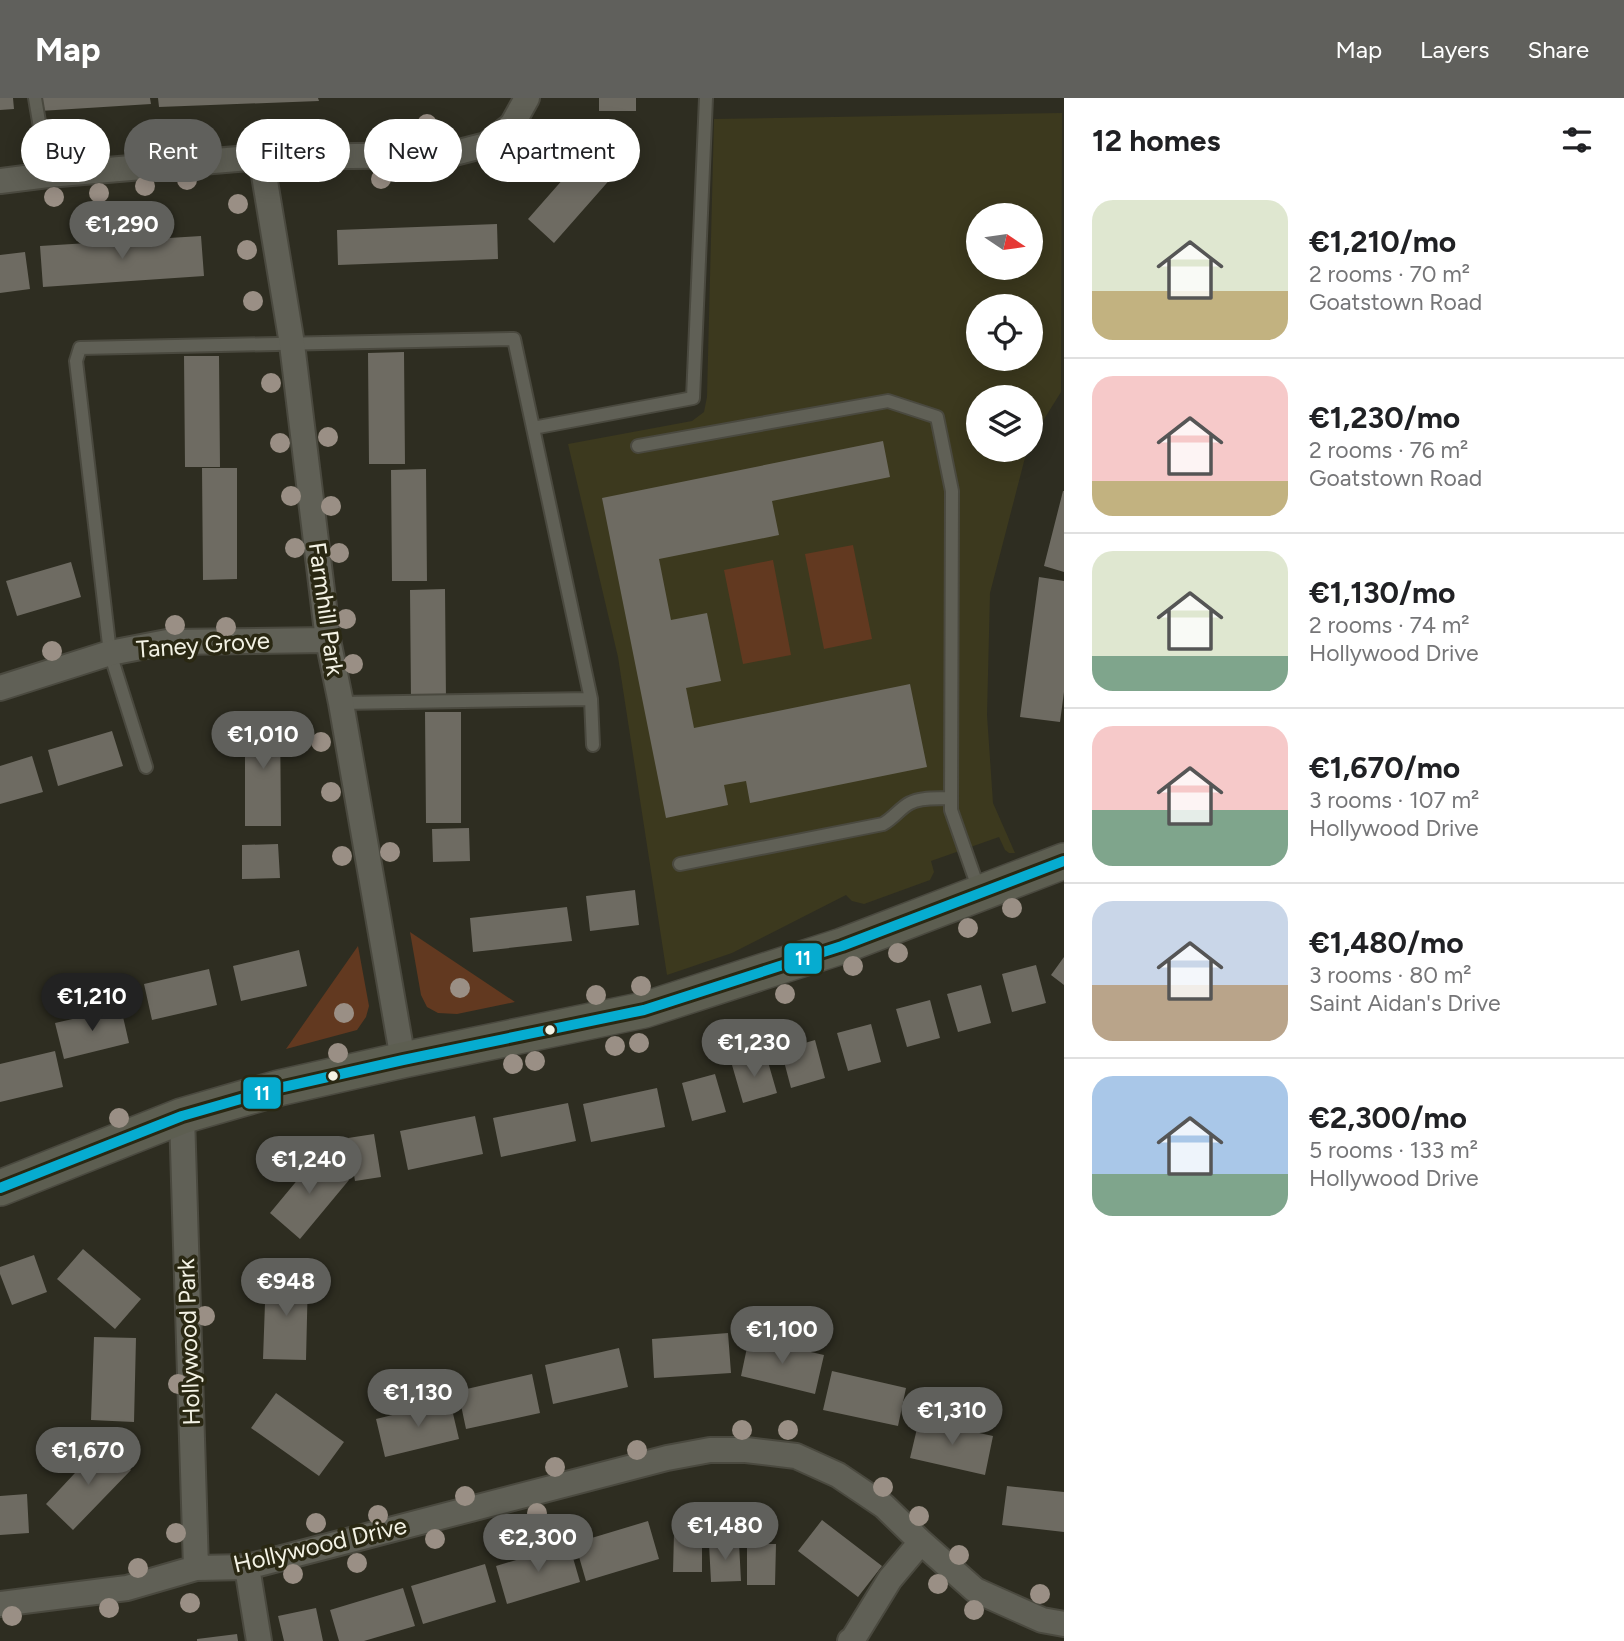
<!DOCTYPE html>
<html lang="en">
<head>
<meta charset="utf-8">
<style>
  body { margin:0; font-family:Figtree,sans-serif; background:#f2f2f2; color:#202124; height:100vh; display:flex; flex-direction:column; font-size:26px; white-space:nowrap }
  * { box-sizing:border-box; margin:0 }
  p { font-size:23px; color:#757577 }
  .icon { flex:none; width:38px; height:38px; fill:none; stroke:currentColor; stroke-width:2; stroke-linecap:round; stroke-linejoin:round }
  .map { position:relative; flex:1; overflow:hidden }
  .panel { display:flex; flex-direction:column; background:#fff; width:560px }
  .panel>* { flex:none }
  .top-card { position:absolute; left:21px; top:21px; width:665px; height:63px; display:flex; gap:14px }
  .needle { width:46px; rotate:103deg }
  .tools { position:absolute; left:966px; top:105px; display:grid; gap:14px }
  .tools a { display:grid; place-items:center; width:77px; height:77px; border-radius:50%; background:#fff; box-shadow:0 4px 18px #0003; font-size:35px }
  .price { position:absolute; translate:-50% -60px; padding:0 16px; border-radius:24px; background:#60605c; color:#fff; font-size:23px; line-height:46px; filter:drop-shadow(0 2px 4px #0008) }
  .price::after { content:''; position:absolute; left:50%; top:42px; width:21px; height:16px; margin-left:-10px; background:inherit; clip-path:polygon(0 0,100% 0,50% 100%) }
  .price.active { background:#222; color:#fff }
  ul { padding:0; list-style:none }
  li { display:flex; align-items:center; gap:21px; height:175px; padding:0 28px }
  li+li { border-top:2px solid #e0e0e0 }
  li span { display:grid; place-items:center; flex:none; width:196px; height:140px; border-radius:21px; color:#555 }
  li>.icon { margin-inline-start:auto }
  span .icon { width:84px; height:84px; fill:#fffc; stroke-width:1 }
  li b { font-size:30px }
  h2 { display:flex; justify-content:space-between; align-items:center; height:84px; padding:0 28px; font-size:30px }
  .tag { padding:0 24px; border-radius:32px; background:#fff; box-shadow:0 4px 18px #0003; font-size:24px; line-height:63px }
  .tag.active { background:#60605c; color:#fff }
  header { display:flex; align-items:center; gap:42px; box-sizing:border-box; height:98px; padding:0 35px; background:#60605c; color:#fff }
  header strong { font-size:33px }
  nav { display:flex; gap:38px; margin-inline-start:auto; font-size:24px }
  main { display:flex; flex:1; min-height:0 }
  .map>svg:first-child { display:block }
</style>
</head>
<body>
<header>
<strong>Map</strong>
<nav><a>Map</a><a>Layers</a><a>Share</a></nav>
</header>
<main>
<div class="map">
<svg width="1064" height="1543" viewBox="0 0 1064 1543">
  <rect width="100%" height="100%" fill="#2e2d21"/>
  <path fill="#3c391e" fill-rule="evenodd" d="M1062,15L1061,294L1031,342V299H978V352H1027L990,495L987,617L993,705L1015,755H1009L1005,752L999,739L931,763L934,774L930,782L864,806L852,803L846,797L732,855L667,877L618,559L568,346L692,323L704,314L707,299L714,21ZM978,117H1031V170H978ZM978,208H1031V261H978Z"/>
  <path fill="#623920" d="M853,447L872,541L824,551L805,456Z
    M773,462L791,557L743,566L724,472Z
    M410,834L515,904L457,916L438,915L427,909L421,897Z
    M358,848L369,908L366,919L357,932L286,951Z"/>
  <path fill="#6e6b62" d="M0,0H13L14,11L0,12Z
    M39,0H150L151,6L40,13Z
    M158,0H318L319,3L159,9Z
    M599,0H636V13H599Z
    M601,38L628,61L554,145L528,121Z
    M497,126L498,161L338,167L337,132Z
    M201,138L204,178L43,189L40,148Z
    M25,154L30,191L0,195V157Z
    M404,254L405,366H369L368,255Z
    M184,258H219L220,369H185Z
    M883,343L890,379L772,403L779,437L659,461L671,522L707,515L721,583L686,590L694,630L910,586L927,669L750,705L746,683L724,687L728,707L666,720L602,400Z
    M202,370H237V481L203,482Z
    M426,371L427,483H392L391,372Z
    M1063,393H1064V474L1044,468Z
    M71,464L81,499L17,518L6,483Z
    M1039,479L1064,483V594L1060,624L1020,619Z
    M445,491L446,603H411L410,492Z
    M425,614H461V725H426Z
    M245,617H280L281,728H245Z
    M112,633L123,668L58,688L48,652Z
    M32,658L43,694L0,706V668Z
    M469,730L470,763L433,764L432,731Z
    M278,746L280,780L242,781V747Z
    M635,792L639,827L590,833L586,798Z
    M567,809L572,843L473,854L470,820Z
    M299,852L307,888L241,903L233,868Z
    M1064,859V887L1051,877Z
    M1036,867L1046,905L1012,914L1002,876Z
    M209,871L217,907L152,922L144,886Z
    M981,887L991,925L958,934L947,896Z
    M930,902L940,940L907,949L896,911Z
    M121,910L129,945L64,961L55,925Z
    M871,926L881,964L848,973L837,935Z
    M815,942L825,980L791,990L781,952Z
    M55,953L63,989L0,1004V966Z
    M766,957L777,995L743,1005L732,967Z
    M715,976L726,1014L692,1023L682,985Z
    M657,990L665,1029L591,1044L583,1006Z
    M568,1005L576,1043L501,1059L493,1020Z
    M475,1018L483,1056L408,1072L400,1033Z
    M374,1036L381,1079L355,1083L348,1040Z
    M319,1056L349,1082L300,1141L270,1115Z
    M83,1151L141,1201L115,1231L57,1181Z
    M34,1157L47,1194L12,1207L0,1176V1169Z
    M266,1177L308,1178L306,1262L263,1261Z
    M728,1235L731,1275L654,1280L652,1241Z
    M94,1239L136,1240L134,1324L91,1322Z
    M749,1240L824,1257L815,1296L741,1278Z
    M619,1250L628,1289L553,1306L545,1267Z
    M832,1273L906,1290L898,1328L823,1312Z
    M532,1276L540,1315L466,1331L458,1293Z
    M276,1295L344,1344L319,1378L251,1330Z
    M450,1303L459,1341L385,1359L376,1321Z
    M919,1322L993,1338L985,1377L910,1360Z
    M103,1345L131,1372L73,1432L46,1406Z
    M1007,1388L1064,1394V1434L1002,1427Z
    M27,1396L29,1435L0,1437V1398Z
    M822,1422L882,1468L858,1499L798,1453Z
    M648,1423L659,1461L586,1483L575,1445Z
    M674,1435H702V1474H673Z
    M739,1445L741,1483L711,1484L709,1446Z
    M569,1446L580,1484L507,1506L496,1468Z
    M747,1446H776L775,1487H747Z
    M485,1466L496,1504L423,1526L411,1488Z
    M403,1490L415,1528L364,1543H339L330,1512Z
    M316,1510L323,1543H284L278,1518Z
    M237,1536L238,1543H197V1541Z"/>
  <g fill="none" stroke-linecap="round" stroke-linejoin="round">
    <g stroke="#4a493f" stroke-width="16">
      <path id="service" d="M35,0L48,77
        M533,330L693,300L706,0
        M638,348L888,303L937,319L952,393L951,712L979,792
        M341,605L591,601
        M146,669L110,555L76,263L80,250L514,241L591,601L593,647
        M680,766L883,726C894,720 900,710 910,705C921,699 938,701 950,700"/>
    </g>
    <g stroke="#4a493f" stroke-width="28">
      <path id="minor" d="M261,59L292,246L328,542L341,605L403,962
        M0,83L48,77L261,59L447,57L486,47L512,27L527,0
        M0,590L110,555L167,544L328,542
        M182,1018L196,1470
        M247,1469L259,1543
        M0,1506L127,1490L196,1470L247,1469L667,1360L710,1352H746L796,1358L838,1377L884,1408L921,1444L975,1492L1042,1522L1064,1526
        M850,1543L853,1541L890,1481L921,1444"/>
    </g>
    <g stroke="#4a493f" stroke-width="38">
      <path id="secondary" d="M0,1090L182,1018L279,990L403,962L644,912L842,848L1064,763"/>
    </g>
    <use href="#service" stroke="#606056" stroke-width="12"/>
    <use href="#minor" stroke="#606056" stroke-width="24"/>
    <use href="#secondary" stroke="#5d5e51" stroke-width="35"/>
    <g stroke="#2a2813" stroke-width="16">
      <path id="bus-1" d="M0,1090L182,1018L279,990L403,962L644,912L842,848L1064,763"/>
    </g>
    <use href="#bus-1" stroke="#06acd0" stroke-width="10"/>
  </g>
  <g fill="#9a8f85">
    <circle cx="427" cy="26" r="10"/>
    <circle cx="294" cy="33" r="10"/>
    <circle cx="546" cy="34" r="10"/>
    <circle cx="260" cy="37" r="10"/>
    <circle cx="383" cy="40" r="10"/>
    <circle cx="188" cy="41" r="10"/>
    <circle cx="519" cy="66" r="10"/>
    <circle cx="381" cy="81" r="10"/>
    <circle cx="187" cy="82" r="10"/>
    <circle cx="145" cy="88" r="10"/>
    <circle cx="99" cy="95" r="10"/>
    <circle cx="54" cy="99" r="10"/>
    <circle cx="238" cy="106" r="10"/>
    <circle cx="247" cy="152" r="10"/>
    <circle cx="253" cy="203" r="10"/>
    <circle cx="271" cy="285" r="10"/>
    <circle cx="328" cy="339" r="10"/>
    <circle cx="280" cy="345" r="10"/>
    <circle cx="291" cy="398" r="10"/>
    <circle cx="331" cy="408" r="10"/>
    <circle cx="295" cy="450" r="10"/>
    <circle cx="339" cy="455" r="10"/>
    <circle cx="346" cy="521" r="10"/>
    <circle cx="175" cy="527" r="10"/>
    <circle cx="226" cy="529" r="10"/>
    <circle cx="52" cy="553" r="10"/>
    <circle cx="353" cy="566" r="10"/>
    <circle cx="321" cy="644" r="10"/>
    <circle cx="331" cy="694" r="10"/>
    <circle cx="390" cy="754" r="10"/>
    <circle cx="342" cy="758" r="10"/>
    <circle cx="1012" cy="810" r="10"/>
    <circle cx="968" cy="830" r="10"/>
    <circle cx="898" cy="855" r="10"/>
    <circle cx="853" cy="868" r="10"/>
    <circle cx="641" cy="888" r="10"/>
    <circle cx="460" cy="890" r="10"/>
    <circle cx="785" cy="896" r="10"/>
    <circle cx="596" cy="897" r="10"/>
    <circle cx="344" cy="915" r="10"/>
    <circle cx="639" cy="945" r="10"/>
    <circle cx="615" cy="948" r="10"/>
    <circle cx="338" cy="955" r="10"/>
    <circle cx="535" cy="963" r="10"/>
    <circle cx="513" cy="966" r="10"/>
    <circle cx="119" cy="1020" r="10"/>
    <circle cx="205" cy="1218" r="10"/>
    <circle cx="178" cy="1286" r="10"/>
    <circle cx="742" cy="1332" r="10"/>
    <circle cx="788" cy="1332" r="10"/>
    <circle cx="637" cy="1352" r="10"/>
    <circle cx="555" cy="1369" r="10"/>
    <circle cx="883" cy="1389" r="10"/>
    <circle cx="465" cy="1398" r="10"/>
    <circle cx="537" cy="1415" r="10"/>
    <circle cx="378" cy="1417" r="10"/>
    <circle cx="919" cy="1418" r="10"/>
    <circle cx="316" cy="1425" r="10"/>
    <circle cx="176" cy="1435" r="10"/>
    <circle cx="435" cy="1441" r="10"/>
    <circle cx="959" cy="1457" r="10"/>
    <circle cx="357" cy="1465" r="10"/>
    <circle cx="138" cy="1470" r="10"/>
    <circle cx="293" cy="1476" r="10"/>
    <circle cx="938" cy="1486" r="10"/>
    <circle cx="1040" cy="1496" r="10"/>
    <circle cx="190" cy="1505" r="10"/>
    <circle cx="109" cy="1510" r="10"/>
    <circle cx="974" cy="1512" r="10"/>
    <circle cx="12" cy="1518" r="10"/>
  </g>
  <g fill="#f3f2e5" stroke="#2a2813" stroke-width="2.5">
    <circle cx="550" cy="932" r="6"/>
    <circle cx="333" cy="978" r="6"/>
  </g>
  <g text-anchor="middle" stroke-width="7" stroke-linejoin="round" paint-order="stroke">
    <g font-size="24" fill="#f3f2e5" stroke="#2a2813">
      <text transform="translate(326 511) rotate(82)" y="8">Farmhill Park</text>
      <text transform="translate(203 547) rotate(-4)" y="8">Taney Grove</text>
      <text transform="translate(189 1244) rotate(-92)" y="8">Hollywood Park</text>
      <text transform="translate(320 1447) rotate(-13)" y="8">Hollywood Drive</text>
    </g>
  </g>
  <g stroke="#2a2813" stroke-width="2.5">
    <rect x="783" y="844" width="40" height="33" rx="7" fill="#06acd0"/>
    <rect x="242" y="978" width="40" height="34" rx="7" fill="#06acd0"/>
  </g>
  <g font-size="19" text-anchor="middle" font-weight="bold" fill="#fff">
    <text x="803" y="867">11</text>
    <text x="262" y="1002">11</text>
  </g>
</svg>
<div class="tools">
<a><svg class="needle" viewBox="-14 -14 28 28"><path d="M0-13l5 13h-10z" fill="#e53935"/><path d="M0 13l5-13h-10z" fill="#757577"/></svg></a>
<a><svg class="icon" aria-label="locate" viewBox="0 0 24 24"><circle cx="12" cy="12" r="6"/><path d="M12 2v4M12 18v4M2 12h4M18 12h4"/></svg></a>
<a><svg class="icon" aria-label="layers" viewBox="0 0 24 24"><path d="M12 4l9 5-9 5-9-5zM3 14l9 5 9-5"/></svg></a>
</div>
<b class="price" style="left:122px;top:163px">€1,290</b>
<b class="price" style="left:263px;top:673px">€1,010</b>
<b class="price active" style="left:92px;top:935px">€1,210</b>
<b class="price" style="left:754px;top:981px">€1,230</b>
<b class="price" style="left:309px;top:1098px">€1,240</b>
<b class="price" style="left:286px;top:1220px">€948</b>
<b class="price" style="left:782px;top:1268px">€1,100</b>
<b class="price" style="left:418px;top:1331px">€1,130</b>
<b class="price" style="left:952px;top:1349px">€1,310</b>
<b class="price" style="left:88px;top:1389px">€1,670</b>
<b class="price" style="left:725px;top:1464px">€1,480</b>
<b class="price" style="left:538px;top:1476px">€2,300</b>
<div class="top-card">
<a class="tag">Buy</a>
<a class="tag active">Rent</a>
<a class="tag">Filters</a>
<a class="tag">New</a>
<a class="tag">Apartment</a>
</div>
</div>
<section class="panel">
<h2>12 homes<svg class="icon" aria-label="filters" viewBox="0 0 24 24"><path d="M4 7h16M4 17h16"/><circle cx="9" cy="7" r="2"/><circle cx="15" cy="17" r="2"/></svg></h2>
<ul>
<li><span style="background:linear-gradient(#dfe7d0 65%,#c2b280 0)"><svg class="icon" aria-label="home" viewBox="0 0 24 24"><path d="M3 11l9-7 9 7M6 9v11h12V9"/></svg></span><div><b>€1,210/mo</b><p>2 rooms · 70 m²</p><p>Goatstown Road</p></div></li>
<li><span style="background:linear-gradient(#f6c9c9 75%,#c2b280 0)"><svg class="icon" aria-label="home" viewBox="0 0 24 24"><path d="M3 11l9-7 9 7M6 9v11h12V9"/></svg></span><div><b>€1,230/mo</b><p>2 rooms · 76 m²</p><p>Goatstown Road</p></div></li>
<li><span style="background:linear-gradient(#dfe7d0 75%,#7fa58c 0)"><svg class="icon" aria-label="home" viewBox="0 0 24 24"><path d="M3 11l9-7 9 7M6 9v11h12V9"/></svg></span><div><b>€1,130/mo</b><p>2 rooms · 74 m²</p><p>Hollywood Drive</p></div></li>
<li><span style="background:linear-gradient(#f6c9c9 60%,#7fa58c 0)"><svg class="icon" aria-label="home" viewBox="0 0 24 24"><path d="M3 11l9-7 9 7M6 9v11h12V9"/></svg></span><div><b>€1,670/mo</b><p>3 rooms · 107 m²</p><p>Hollywood Drive</p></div></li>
<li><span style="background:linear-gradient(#c9d6e8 60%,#b9a48a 0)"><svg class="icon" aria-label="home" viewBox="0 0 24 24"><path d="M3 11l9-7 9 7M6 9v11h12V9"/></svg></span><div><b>€1,480/mo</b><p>3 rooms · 80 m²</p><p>Saint Aidan's Drive</p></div></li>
<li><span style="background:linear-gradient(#a9c7e8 70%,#7fa58c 0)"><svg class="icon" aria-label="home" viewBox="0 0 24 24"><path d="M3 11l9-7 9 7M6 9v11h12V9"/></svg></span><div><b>€2,300/mo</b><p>5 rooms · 133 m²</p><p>Hollywood Drive</p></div></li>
</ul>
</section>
</main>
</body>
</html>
